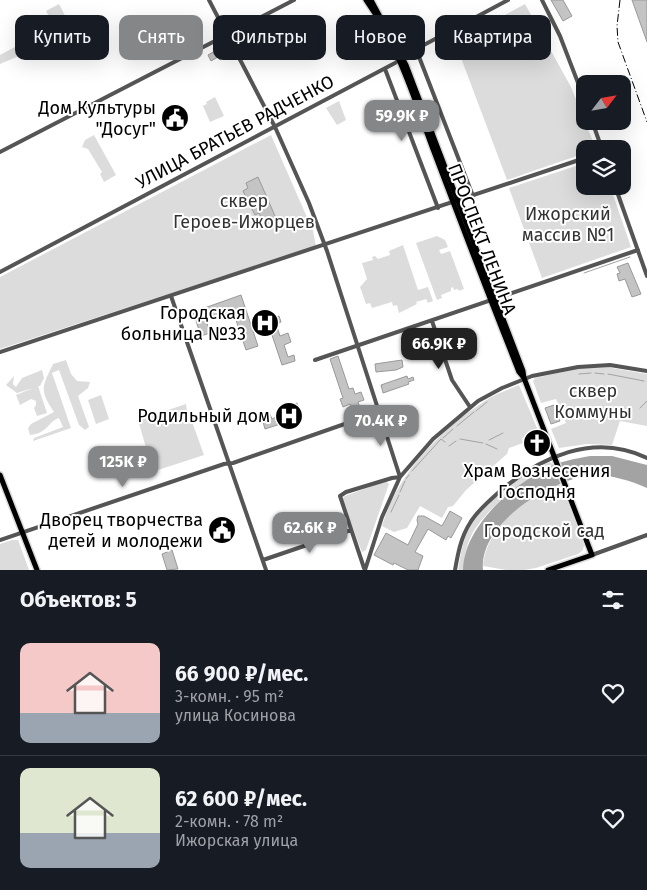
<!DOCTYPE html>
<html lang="ru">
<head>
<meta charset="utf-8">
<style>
  body { margin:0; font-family:"Fira Sans",sans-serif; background:#242831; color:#f1f3f6; height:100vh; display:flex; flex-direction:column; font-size:19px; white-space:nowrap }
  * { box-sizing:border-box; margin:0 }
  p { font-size:16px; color:#9ea1a6 }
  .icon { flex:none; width:28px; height:28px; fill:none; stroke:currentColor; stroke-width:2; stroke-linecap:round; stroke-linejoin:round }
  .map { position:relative; height:570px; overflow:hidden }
  .details { display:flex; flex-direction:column; background:#171b24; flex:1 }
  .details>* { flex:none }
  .guide { position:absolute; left:15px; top:15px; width:618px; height:45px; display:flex; gap:10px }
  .needle { width:32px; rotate:59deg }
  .controls { position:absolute; left:576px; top:75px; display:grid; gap:10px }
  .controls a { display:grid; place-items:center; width:55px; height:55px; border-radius:10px; background:#171b24; box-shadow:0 5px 20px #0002; font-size:25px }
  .price { position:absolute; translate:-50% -42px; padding:0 11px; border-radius:10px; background:#858687; color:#fff; font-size:16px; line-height:32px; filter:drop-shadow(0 1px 2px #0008) }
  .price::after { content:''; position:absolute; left:50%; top:30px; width:15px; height:11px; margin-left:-8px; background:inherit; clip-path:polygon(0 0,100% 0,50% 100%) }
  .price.current { background:#222; color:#fff }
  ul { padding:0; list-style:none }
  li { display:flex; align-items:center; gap:15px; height:125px; padding:0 20px }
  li+li { border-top:1px solid #363941 }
  li span { display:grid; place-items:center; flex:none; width:140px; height:100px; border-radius:10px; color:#555 }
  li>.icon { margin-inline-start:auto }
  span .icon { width:60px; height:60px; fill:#fffc; stroke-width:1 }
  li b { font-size:21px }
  h2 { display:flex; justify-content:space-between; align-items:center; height:60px; padding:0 20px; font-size:21px }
  .chip { padding:0 18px; border-radius:10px; background:#171b24; box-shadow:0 5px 20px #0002; font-size:18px; line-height:45px }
  .chip.current { background:#858687; color:#fff }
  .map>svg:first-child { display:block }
</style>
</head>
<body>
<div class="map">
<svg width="647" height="570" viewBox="0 0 647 570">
  <rect width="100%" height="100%" fill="#fff"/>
  <path fill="#dcdcdc" d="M59,4L87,58L69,56L66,52H64L48,22L51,20L46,11Z
    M525,4L571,87L596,149H585V153L507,180L455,42Z
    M48,29L54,40L49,42L46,38L42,40L45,45L0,64V55Z
    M215,97L224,116L210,122L203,106L207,104L206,102Z
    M339,101L346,120L337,125L326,108Z
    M94,135L116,175L104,182L100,174L102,172L88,149L82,147L85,140Z
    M271,135L313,231L316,246L0,349V277Z
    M585,163V186H610L631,247L542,278L509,188Z
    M437,236L445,240L448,247L439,250L441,254L450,251L464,289L459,291L458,289L454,290L453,287L451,288V291L441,295L442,298L437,300L416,243Z
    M403,245L418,290L428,287L433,301L428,303L426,299L416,302L417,304L399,313L397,305L393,306L392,302L372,308L370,303L366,304L360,287L367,279L362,263L373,260L372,257L375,256L378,259L390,255L389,251Z
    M66,360L71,374L77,381L90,382L88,388L78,396L89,427L85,430L79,425L59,370L52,373L71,428L33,441L34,438L63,427L59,418C48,421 49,433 30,435L28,428L31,424L54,412C39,390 42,387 53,364Z
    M606,367L647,374V426L620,421L612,445L587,444L559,448L551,429L566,423L556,399L541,403L533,381L535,378L581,368Z
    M42,370L44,378L40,386H38L47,413L37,416L34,408L36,405V401L31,399L20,405L16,395L33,388L17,393L6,385L14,376L13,384L16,387L22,378Z
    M519,385L539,433L522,438L523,443L509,448L507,454L466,490L453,506L448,507L442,518L420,506L407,528L394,532L382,526C397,474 440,430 485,401C495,394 508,390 519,385Z
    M101,395L109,419L96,424L88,400Z
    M186,404L187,411L183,418L191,419L204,455L155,471L151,450L147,451L138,420Z
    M550,462L554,465C527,475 484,510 471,536C466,547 464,558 463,570H458C461,553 463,536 473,522C490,499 524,472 550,462Z
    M386,481L389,484L366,550L362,552L342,499L345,496Z
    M559,484L564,490L584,545L583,550L578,554L536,568L524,570H506L483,566C485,530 526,495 559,484Z
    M12,540H18L29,570H0V544Z"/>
  <path fill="#a3a3a3" d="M590,456H612L647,465V488C632,481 611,475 595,475C554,477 478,523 483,570H463C464,527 510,487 545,469C559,461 575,459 590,456Z"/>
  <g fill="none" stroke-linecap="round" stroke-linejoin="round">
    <path stroke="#a3a3a3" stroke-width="1" d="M584,273L630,257
      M595,373L604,374
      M579,374L591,373
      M608,374L644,381
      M640,408L647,401
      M476,411L487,402
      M457,426L474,412
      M443,438L453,429
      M460,439L483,443
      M489,440L503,433
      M486,444L497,449
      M449,446L456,441
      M412,471L441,439L445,442
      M406,479L409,475
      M400,492L405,481
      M391,512L399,495"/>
  </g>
  <path fill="#c4c4c4" stroke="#999" d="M551,0H563L572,16L563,21Z
    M632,0H647V42Z
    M218,46L224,58L220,60L218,57L211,61L208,55L215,51L213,48Z
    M176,109L183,121L174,126L167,114Z
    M258,177L278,223L266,228L259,213L255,215L243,191L248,188L246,183Z
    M628,263L641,294L632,297L625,279L619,281L617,274L620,273L617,267Z
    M241,295L258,346L246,350L233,311L206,320L210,333L201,336L193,312Z
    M279,316L281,322L276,324L280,336L288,333L291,342L284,345L288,357L294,355L295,361L282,365L267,320Z
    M338,356L349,389L353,388L355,394L361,392L364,400L358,402L360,408L352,411L350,404L343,407L340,399L343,398L330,359Z
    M402,360L403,367L396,370L376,372L375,364Z
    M407,376L408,379L413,377L414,380L408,382L409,384L383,393L381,385Z
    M297,403L302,417L265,429L261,415L269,412L272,419L285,412L286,415L291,413L289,406Z
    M554,405L560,421L551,424L545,408Z
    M450,511L462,518L451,538L448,536L446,540L428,529L415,552L423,556L418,570H408L394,563L393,565L374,555L386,533L408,545L418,524L417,520L418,516H424L442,526Z
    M172,550L178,569L167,570L162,554Z"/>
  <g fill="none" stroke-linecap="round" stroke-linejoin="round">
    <g stroke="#dbdbdb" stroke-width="8">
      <path id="major" d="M366,0C398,45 415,101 434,152C462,226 490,299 519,372L524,378L592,555L548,570
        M371,0L406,65L523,371L524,378
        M0,475L37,570"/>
    </g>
    <path stroke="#555" stroke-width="4" d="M209,0L275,127L309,203L327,251L400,477
      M542,0L560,36L585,101
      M416,49L473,196
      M385,69L438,208
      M592,121L602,149
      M0,152L294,0
      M615,186L647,276
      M0,272L395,63L407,54L508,0
      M171,296L266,570
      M432,321L452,380L470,407
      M0,352L585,158
      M315,360L638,250
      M0,540L224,464L233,463L379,412
      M592,555L647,535
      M263,560L351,530
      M364,568L340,496L346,492L392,478L400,477
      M365,570L382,517L400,477L433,439L478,401L502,388L532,376L578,367L610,365L647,371
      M455,570C458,553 461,537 470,523C477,511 489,501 499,492C540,457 594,432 647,458"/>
    <use href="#major" stroke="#000" stroke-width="5"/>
    <path stroke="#000" stroke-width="1" stroke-dasharray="8 2.5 1 2.5" stroke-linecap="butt" d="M620,0L617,26L618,42L647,122"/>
  </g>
  <defs>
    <g id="civic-disc" transform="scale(1.4375)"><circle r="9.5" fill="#000" stroke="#fff"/><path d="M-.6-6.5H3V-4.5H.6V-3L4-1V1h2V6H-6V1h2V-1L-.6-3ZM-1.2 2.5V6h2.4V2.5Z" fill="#fff"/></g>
    <g id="hospital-disc" transform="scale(1.4375)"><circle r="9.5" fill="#000" stroke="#fff"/><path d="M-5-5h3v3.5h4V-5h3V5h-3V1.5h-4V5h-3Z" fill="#fff"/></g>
    <g id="church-disc" transform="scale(1.4375)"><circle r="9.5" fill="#000" stroke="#fff"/><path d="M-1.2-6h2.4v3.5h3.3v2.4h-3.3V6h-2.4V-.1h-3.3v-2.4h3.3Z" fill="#fff"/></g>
  </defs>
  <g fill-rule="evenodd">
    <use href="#civic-disc" x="175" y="118"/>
    <use href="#hospital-disc" x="265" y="323"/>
    <use href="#hospital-disc" x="289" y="416"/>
    <use href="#church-disc" x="537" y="443"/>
    <use href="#civic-disc" x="222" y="530"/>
  </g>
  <g text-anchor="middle" stroke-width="4" stroke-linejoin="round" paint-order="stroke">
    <g font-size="18" fill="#000" stroke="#fff" text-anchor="end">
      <text x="156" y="114">Дом Культуры<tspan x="156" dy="21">"Досуг"</tspan></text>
      <text x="246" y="319">Городская<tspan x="246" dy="21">больница №33</tspan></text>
      <text x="270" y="422">Родильный дом</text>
      <text x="537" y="477" text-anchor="middle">Храм Вознесения<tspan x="537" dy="21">Господня</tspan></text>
      <text x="203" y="526">Дворец творчества<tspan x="203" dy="21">детей и молодежи</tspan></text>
    </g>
    <g font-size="18" fill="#000" stroke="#fff">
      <text transform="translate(235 132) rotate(-28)" y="6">УЛИЦА БРАТЬЕВ РАДЧЕНКО</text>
      <text transform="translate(482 239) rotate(69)" y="6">ПРОСПЕКТ ЛЕНИНА</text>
    </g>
    <g font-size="18" fill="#333" stroke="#fff">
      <text x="244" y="207">сквер<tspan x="244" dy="21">Героев-Ижорцев</tspan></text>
      <text x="568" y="220">Ижорский<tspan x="568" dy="21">массив №1</tspan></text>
      <text x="593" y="397">сквер<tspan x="593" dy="21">Коммуны</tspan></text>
      <text x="544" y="537">Городской сад</text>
    </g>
  </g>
</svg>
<div class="controls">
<a><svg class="needle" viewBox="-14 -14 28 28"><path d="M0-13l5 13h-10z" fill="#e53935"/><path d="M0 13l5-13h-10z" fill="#9ea1a6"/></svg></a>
<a><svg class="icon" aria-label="layers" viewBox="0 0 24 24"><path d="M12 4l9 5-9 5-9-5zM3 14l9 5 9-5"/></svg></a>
</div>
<b class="price" style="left:402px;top:142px">59.9K ₽</b>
<b class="price current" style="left:439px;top:370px">66.9K ₽</b>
<b class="price" style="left:381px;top:447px">70.4K ₽</b>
<b class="price" style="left:123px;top:488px">125K ₽</b>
<b class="price" style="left:310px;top:554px">62.6K ₽</b>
<div class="guide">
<a class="chip">Купить</a>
<a class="chip current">Снять</a>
<a class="chip">Фильтры</a>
<a class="chip">Новое</a>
<a class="chip">Квартира</a>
</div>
</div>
<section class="details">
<h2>Объектов: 5<svg class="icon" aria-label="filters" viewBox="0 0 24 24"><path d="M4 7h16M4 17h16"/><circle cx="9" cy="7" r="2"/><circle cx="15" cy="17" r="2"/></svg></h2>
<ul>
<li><span style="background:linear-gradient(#f6c9c9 70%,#9aa5b1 0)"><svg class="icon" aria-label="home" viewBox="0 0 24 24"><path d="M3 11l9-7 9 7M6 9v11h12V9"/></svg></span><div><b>66 900 ₽/мес.</b><p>3-комн. · 95 m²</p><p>улица Косинова</p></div><svg class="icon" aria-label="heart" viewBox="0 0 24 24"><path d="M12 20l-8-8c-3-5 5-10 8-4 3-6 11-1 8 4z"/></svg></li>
<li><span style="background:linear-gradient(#dfe7d0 65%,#9aa5b1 0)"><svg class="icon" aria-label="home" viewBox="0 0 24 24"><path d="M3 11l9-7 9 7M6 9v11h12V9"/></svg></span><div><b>62 600 ₽/мес.</b><p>2-комн. · 78 m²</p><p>Ижорская улица</p></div><svg class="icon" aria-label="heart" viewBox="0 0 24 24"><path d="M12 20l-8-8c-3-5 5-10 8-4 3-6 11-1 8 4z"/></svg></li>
</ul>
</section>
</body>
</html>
